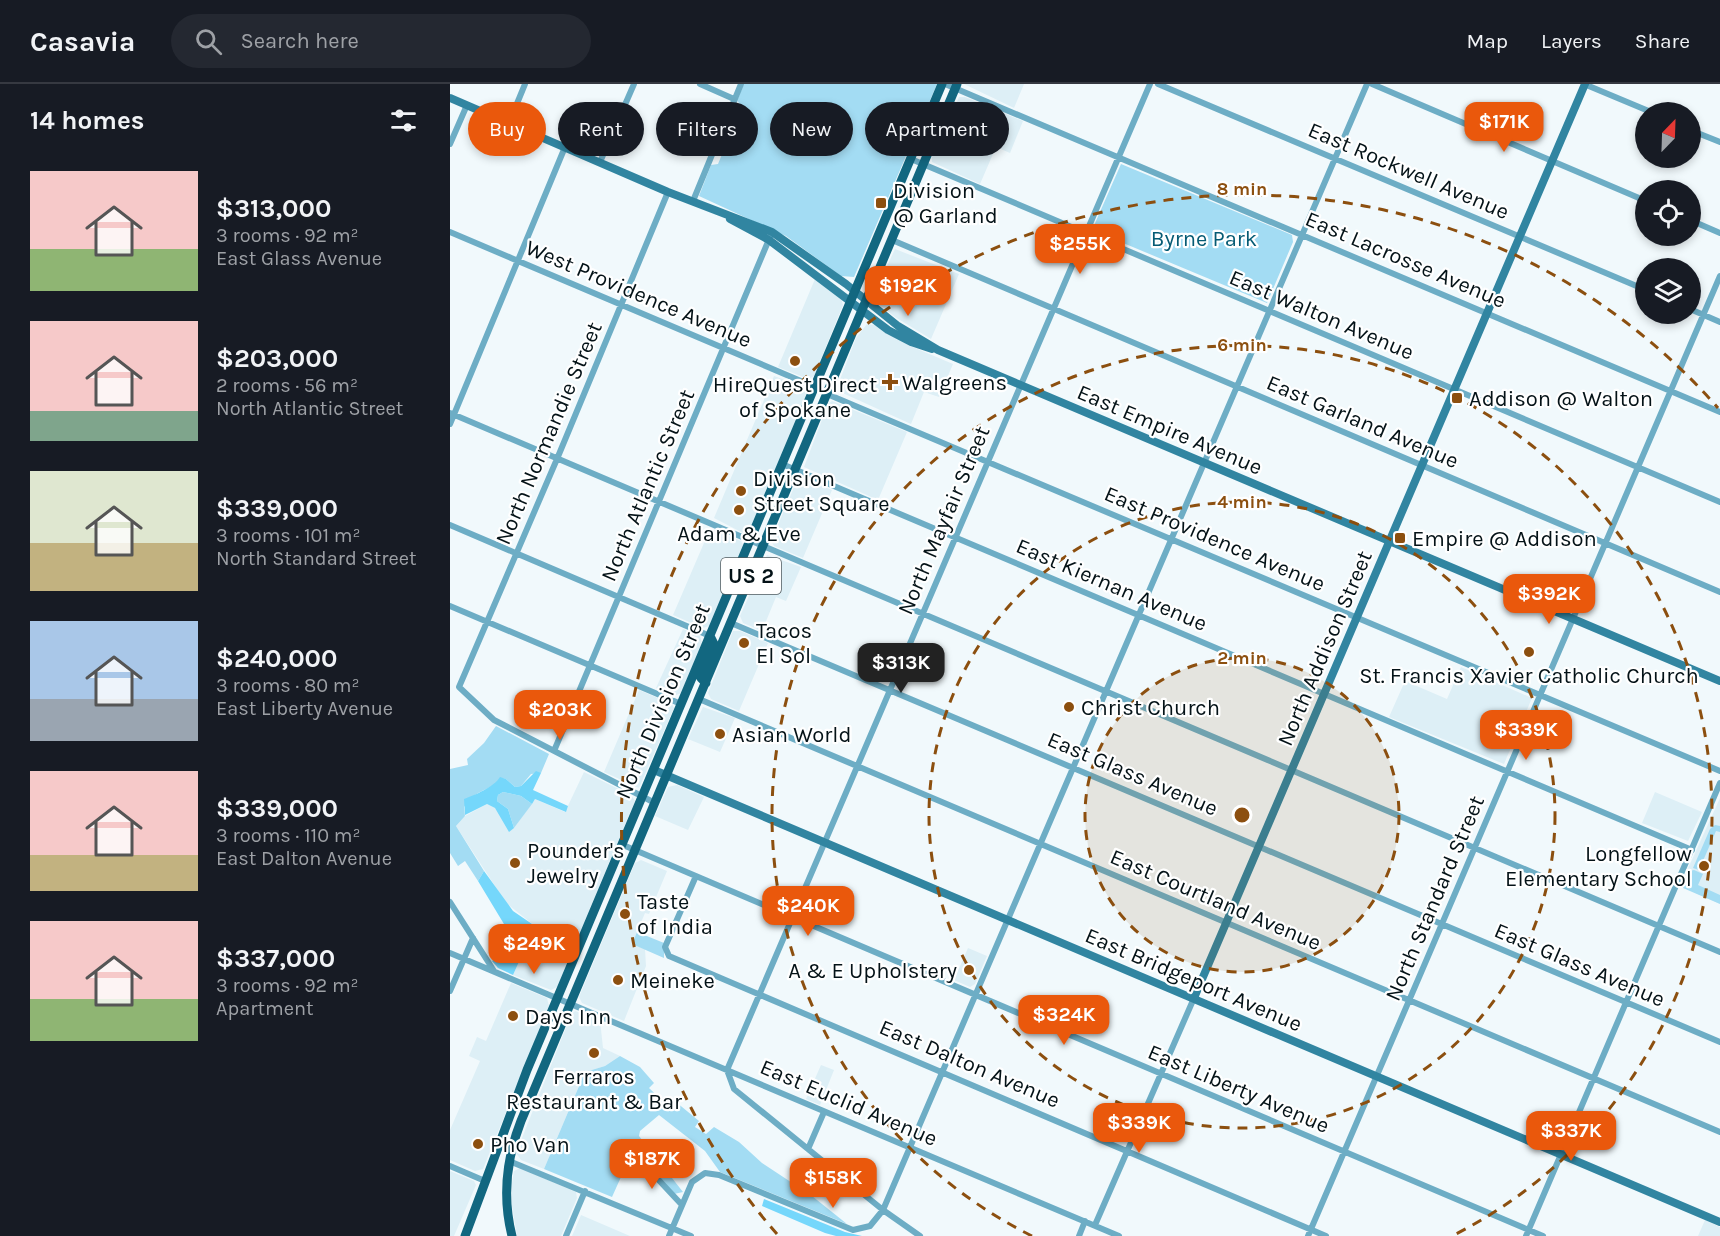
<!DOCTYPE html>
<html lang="en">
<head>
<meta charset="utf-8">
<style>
  body { margin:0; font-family:Karla,sans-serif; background:#242831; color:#f1f3f6; height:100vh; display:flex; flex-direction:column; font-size:22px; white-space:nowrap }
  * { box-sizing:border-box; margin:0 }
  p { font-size:20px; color:#9ea1a6 }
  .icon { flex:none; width:33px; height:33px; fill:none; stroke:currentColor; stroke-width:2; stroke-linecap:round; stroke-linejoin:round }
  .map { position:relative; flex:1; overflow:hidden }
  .drawer { display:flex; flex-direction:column; background:#171b24; width:450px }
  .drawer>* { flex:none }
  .banner { position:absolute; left:18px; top:18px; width:570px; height:54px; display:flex; gap:12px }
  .needle { width:39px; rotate:23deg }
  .buttons { position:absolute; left:1185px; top:18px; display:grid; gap:12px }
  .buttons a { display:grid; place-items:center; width:66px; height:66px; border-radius:50%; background:#171b24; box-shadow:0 3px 9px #0003; font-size:30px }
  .price { position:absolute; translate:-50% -51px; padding:0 14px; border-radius:12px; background:#ea580c; color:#fff; font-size:20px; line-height:39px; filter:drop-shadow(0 2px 3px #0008) }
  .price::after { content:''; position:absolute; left:50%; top:36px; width:18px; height:14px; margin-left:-9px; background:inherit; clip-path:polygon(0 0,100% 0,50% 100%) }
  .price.active { background:#222; color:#fff }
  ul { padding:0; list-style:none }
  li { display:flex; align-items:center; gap:18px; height:150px; padding:0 30px }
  li span { display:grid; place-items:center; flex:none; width:168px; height:120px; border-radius:0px; color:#555 }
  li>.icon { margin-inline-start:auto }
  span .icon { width:72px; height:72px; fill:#fffc; stroke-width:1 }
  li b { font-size:26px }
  h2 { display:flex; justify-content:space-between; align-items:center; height:72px; padding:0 30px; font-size:26px }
  .chip { padding:0 21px; border-radius:27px; background:#171b24; box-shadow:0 3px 9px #0003; font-size:21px; line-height:54px }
  .chip.active { background:#ea580c; color:#fff }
  header { display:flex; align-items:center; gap:36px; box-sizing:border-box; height:84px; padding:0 30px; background:#171b24; border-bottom:2px solid #363941 }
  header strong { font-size:28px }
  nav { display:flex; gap:33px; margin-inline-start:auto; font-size:21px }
  .search { width:420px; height:54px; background:#242831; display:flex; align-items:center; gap:15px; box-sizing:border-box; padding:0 21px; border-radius:33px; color:#9ea1a6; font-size:22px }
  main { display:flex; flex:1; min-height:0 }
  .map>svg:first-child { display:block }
</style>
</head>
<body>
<header>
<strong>Casavia</strong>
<div class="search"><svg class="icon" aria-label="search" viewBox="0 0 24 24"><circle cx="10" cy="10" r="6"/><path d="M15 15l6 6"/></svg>Search here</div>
<nav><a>Map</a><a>Layers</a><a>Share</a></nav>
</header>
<main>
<section class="drawer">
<h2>14 homes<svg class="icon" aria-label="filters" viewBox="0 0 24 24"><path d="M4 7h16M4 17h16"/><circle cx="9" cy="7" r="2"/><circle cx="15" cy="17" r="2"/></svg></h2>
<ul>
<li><span style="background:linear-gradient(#f6c9c9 65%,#8fb573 0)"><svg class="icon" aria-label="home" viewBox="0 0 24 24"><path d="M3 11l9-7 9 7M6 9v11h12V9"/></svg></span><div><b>$313,000</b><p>3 rooms · 92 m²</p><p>East Glass Avenue</p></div></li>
<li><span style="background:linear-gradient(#f6c9c9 75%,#7fa58c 0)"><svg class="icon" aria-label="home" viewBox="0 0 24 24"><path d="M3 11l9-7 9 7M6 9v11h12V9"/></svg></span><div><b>$203,000</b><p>2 rooms · 56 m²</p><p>North Atlantic Street</p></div></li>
<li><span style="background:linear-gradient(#dfe7d0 60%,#c2b280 0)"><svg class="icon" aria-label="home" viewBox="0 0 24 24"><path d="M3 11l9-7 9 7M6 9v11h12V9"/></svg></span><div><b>$339,000</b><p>3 rooms · 101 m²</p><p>North Standard Street</p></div></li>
<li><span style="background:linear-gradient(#a9c7e8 65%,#9aa5b1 0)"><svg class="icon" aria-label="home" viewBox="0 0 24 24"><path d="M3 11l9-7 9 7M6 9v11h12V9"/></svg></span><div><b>$240,000</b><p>3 rooms · 80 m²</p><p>East Liberty Avenue</p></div></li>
<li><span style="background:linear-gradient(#f6c9c9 70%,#c2b280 0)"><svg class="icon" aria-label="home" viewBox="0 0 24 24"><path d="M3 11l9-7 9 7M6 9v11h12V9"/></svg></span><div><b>$339,000</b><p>3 rooms · 110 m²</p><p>East Dalton Avenue</p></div></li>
<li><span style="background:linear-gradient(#f6c9c9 65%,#8fb573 0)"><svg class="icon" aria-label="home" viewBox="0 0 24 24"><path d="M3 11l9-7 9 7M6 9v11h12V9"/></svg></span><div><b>$337,000</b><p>3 rooms · 92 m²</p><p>Apartment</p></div></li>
</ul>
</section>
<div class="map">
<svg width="1270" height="1152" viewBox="0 0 1270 1152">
  <rect width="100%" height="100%" fill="#f1f9fc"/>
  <path fill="#ddeff6" d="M514,0H574L564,24Z
    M509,13H515L573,37L560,69L546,63L530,100L482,78V73Z
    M445,165L509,190L481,255L445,233L425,217L424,210Z
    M365,195L391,214L393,221L364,292L358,295L328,283Z
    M417,240L425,241L458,261L503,280L489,313L474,308L461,340L386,306L406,254Z
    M324,292L354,303L356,311L300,445L293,449L264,434Z
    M382,317L457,348L428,416L354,383L378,320Z
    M348,394H352L382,406L353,474L324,462L321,457Z
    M260,445L291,457L293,461L259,542L253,544L223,531Z
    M317,471L351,483L336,517L326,513L312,547L293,539L290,532Z
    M233,545L250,552L252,559L231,609L224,612L206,604Z
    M283,547H290L318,559L289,627L261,615L258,609Z
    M1011,583L1082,614L1054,680L939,633L955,597L997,615Z
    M189,606L222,620L224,624L189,704L154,688Z
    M253,623L285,634L270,668L238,655Z
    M134,688L181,711L185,717L107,903L101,906L63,891L85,842L56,819L6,742L15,732L37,720L45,724L64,744L85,715L115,728Z
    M227,701L254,713L238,746L205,732L218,703Z
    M1205,708L1252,728L1238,757L1192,739Z
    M1270,714V820L1230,802Z
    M191,776L217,787L199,830L195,829L182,860L195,865L196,882L174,937L132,919L129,913L185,779Z
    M518,864L537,872L525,900L520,903L504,896Z
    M61,899L97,914L99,922L33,1085L25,1087L0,1076V1046L30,977L19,972L27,953L36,957Z
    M125,927L150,936L153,964L170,972L155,982L135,988L94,1085L71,1076L66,1069L121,931Z
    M371,981L384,986L370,1021L356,1015Z
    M70,1084L126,1108L127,1114L111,1152H67L62,1122V1099L64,1087Z
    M0,1087L24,1097L26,1101L4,1152H0Z
    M131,1131L180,1152H122Z
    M1255,1136L1270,1143V1152H1248Z"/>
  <path fill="#a3dcf3" d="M294,0H487L404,193L391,192L336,152L249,112L261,81L268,80L292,22L287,17Z
    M671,80L842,151L843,158L817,219L642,146Z
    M46,642L99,670L91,689L81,690L71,702L65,703L56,695L50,694C41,708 27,703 14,723L15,732L6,742L34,787L28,797L15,777L8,782L0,769V685L18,681L17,675L34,659Z
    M53,708L71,712L82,720L64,744L58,725L47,717L48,711Z
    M1265,741L1270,742V748L1266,747L1249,786L1243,784L1260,745Z
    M1244,786L1253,790L1248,801L1270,811V820L1233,804L1240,787Z
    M187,848L214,859V874L182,860Z
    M170,972L190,983L204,999L199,1004L220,1024L226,1018L249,1037L245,1043L256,1050L264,1043L289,1058L312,1079L362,1112L397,1140L270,1088L255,1067L209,1031L190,1047L189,1052L233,1108L224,1110L188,1069L180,1073L162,1113L94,1085L135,988L155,982Z"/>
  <path fill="#75d7fb" d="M86,687L91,689L83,706L118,722L116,728L85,715L82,720L71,712L53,708L48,711L47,717L58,725L64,744L59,748L45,724L37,720L15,731L14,715C25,711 44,703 50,693L56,695L65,703L71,702Z
    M34,787L63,827L85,842L63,891L48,884L42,877L66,860L28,797Z
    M314,1115L395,1148L412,1152H386L375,1149L312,1122Z"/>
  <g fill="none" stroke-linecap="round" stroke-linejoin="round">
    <path stroke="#6dadc5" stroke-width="6" d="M250,0L284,15
      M495,0L1270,328
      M708,0L1196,206
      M922,0L1196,117
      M1134,0L1201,28
      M59,39L75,0
      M1240,46L1270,58
      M0,60L17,21
      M461,75L1270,418
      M150,78L184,0
      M243,117L291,0
      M1240,136L1270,149
      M0,148L365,303
      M442,156L1270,508
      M1240,225L1270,238
      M377,310L1270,687
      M0,329L1270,868
      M0,340L115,63
      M332,380L1242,766
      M0,441L260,552
      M0,522L231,620
      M281,539L1270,958
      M249,615L1270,1048
      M104,667L320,153
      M205,719L44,636L9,603L107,375L218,108
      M173,761L1093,1152
      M246,792L215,863L219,872L876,1152
      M0,818L44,887
      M0,869L669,1152
      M0,907L23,854
      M358,1065L374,1028
      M190,1076L232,1121
      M59,1077L241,1152
      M0,1082L35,1097
      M645,1141L744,914
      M116,1152L135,1107
      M219,1152L242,1098L255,1089L269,1091L403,1146L420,1142L433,1126L917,0
      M470,1152L433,1126L284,1005L277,986L700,0
      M629,1152L635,1137
      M858,1152L1270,192
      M1076,1152L1270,699"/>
    <path stroke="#3185a1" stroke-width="8" d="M0,14L218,108L322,148L396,200L448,242L488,266L1270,597
      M280,135L319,156L438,246L461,258L482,265
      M204,686L1270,1138
      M744,914L1135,0"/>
    <path stroke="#126780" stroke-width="9" d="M256,599L251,594L264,560L260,552
      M15,1152L77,986L492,0
      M62,1152C52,1112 56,1075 71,1037L507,0"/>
  </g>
  <circle cx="792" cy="731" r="157" fill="#8c4f0f" fill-opacity=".12"/>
  <g fill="none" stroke="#8c4f0f" stroke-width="3" stroke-dasharray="10 8">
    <circle cx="792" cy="731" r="157"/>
    <circle cx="792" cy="731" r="313"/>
    <path d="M582 1152A470 470 0 1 1 1002 1152"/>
    <path d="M327 1150A626 626 0 1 1 1268 324"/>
  </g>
  <g fill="#8c4f0f" stroke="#fff" stroke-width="2">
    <rect x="425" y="113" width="12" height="12" rx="3"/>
    <circle cx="345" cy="277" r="6"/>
    <path d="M437 289h6v6h6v6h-6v6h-6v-6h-6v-6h6z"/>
    <rect x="1001" y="308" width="12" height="12" rx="3"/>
    <circle cx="291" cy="407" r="6"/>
    <circle cx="289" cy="426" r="6"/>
    <rect x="944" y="448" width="12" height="12" rx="3"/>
    <circle cx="294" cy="559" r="6"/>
    <circle cx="1079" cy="568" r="6"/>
    <circle cx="619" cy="623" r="6"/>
    <circle cx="270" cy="650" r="6"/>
    <circle cx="65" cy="779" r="6"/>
    <circle cx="1254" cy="782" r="6"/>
    <circle cx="175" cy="830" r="6"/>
    <circle cx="519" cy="886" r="6"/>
    <circle cx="168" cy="896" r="6"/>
    <circle cx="63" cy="932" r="6"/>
    <circle cx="144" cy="969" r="6"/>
    <circle cx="28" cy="1060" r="6"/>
  </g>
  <g text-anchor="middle" stroke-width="4.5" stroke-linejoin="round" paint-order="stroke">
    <rect fill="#fff" stroke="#4f595d" stroke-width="1.5" x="271" y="474" width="60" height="36" rx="4.5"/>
    <g font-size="21" font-weight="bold" fill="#041217">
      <text x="301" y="499">US 2</text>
    </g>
    <g font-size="22" fill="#041217" stroke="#fff">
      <text transform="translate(959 86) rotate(23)" y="8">East Rockwell Avenue</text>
      <text transform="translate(956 175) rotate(23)" y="8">East Lacrosse Avenue</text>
      <text transform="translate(189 209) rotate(23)" y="8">West Providence Avenue</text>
      <text transform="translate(872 230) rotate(23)" y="8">East Walton Avenue</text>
      <text transform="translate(913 337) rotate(23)" y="8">East Garland Avenue</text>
      <text transform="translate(720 345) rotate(23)" y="8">East Empire Avenue</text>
      <text transform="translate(98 349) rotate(-67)" y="8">North Normandie Street</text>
      <text transform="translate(197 401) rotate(-67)" y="8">North Atlantic Street</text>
      <text transform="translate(493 436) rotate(-67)" y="8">North Mayfair Street</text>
      <text transform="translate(765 454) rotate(23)" y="8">East Providence Avenue</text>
      <text transform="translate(662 500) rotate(23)" y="8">East Kiernan Avenue</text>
      <text transform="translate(874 564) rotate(-67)" y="8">North Addison Street</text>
      <text transform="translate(212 617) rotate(-67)" y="8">North Division Street</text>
      <text transform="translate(683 689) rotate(23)" y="8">East Glass Avenue</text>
      <text transform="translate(984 814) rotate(-67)" y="8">North Standard Street</text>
      <text transform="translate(766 815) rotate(23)" y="8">East Courtland Avenue</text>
      <text transform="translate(1130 880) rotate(23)" y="8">East Glass Avenue</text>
      <text transform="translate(744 895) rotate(23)" y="8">East Bridgeport Avenue</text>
      <text transform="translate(520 979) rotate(23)" y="8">East Dalton Avenue</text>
      <text transform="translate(789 1004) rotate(23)" y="8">East Liberty Avenue</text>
      <text transform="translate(399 1018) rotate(23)" y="8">East Euclid Avenue</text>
    </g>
    <g font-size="22" fill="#041217" stroke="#fff" text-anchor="start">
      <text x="443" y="114">Division<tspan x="443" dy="25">@ Garland</tspan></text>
      <text x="452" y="306">Walgreens</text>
      <text x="345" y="308" text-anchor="middle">HireQuest Direct<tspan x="345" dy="25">of Spokane</tspan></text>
      <text x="1019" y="322">Addison @ Walton</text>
      <text x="303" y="402">Division<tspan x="303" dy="25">Street Square</tspan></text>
      <text x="289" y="457" text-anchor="middle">Adam &amp; Eve</text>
      <text x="962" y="462">Empire @ Addison</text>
      <text x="306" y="554">Tacos<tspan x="306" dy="25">El Sol</tspan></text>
      <text x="1079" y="599" text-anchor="middle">St. Francis Xavier Catholic Church</text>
      <text x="631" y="631">Christ Church</text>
      <text x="282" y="658">Asian World</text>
      <text x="77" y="774">Pounder's<tspan x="77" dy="25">Jewelry</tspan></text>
      <text x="1242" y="777" text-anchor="end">Longfellow<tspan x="1242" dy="25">Elementary School</tspan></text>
      <text x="187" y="825">Taste<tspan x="187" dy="25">of India</tspan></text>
      <text x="507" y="894" text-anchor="end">A &amp; E Upholstery</text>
      <text x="180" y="904">Meineke</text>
      <text x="75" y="940">Days Inn</text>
      <text x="144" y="1000" text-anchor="middle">Ferraros<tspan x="144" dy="25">Restaurant &amp; Bar</tspan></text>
      <text x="40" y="1068">Pho Van</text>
    </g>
    <g font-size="22" fill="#055b74" stroke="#fff">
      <text x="754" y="162">Byrne Park</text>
    </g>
  </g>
  <circle cx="792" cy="731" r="9" fill="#8c4f0f" stroke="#fff" stroke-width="3"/>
  <g font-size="18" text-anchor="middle" font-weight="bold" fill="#8c4f0f" stroke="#fff" stroke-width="4.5" stroke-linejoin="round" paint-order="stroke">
    <text x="792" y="111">8 min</text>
    <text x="792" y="267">6 min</text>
    <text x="792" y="424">4 min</text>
    <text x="792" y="580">2 min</text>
  </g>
</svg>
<div class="buttons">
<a><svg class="needle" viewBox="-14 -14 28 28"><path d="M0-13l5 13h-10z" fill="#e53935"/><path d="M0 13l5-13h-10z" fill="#9ea1a6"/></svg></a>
<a><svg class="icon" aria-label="locate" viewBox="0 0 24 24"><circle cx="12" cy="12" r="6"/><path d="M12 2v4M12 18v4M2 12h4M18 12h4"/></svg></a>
<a><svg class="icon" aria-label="layers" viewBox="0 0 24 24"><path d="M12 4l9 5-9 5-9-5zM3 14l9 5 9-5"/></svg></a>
</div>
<b class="price" style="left:1054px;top:69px">$171K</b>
<b class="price" style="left:630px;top:191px">$255K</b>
<b class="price" style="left:458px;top:233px">$192K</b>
<b class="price" style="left:1099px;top:541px">$392K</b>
<b class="price active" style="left:451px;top:610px">$313K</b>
<b class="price" style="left:110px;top:657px">$203K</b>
<b class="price" style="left:1076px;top:677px">$339K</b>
<b class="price" style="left:358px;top:853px">$240K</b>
<b class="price" style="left:84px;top:891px">$249K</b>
<b class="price" style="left:614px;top:962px">$324K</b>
<b class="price" style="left:689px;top:1070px">$339K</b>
<b class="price" style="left:1121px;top:1078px">$337K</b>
<b class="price" style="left:202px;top:1106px">$187K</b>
<b class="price" style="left:383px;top:1125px">$158K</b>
<div class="banner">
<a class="chip active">Buy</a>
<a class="chip">Rent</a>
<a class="chip">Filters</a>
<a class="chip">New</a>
<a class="chip">Apartment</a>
</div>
</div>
</main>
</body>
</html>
